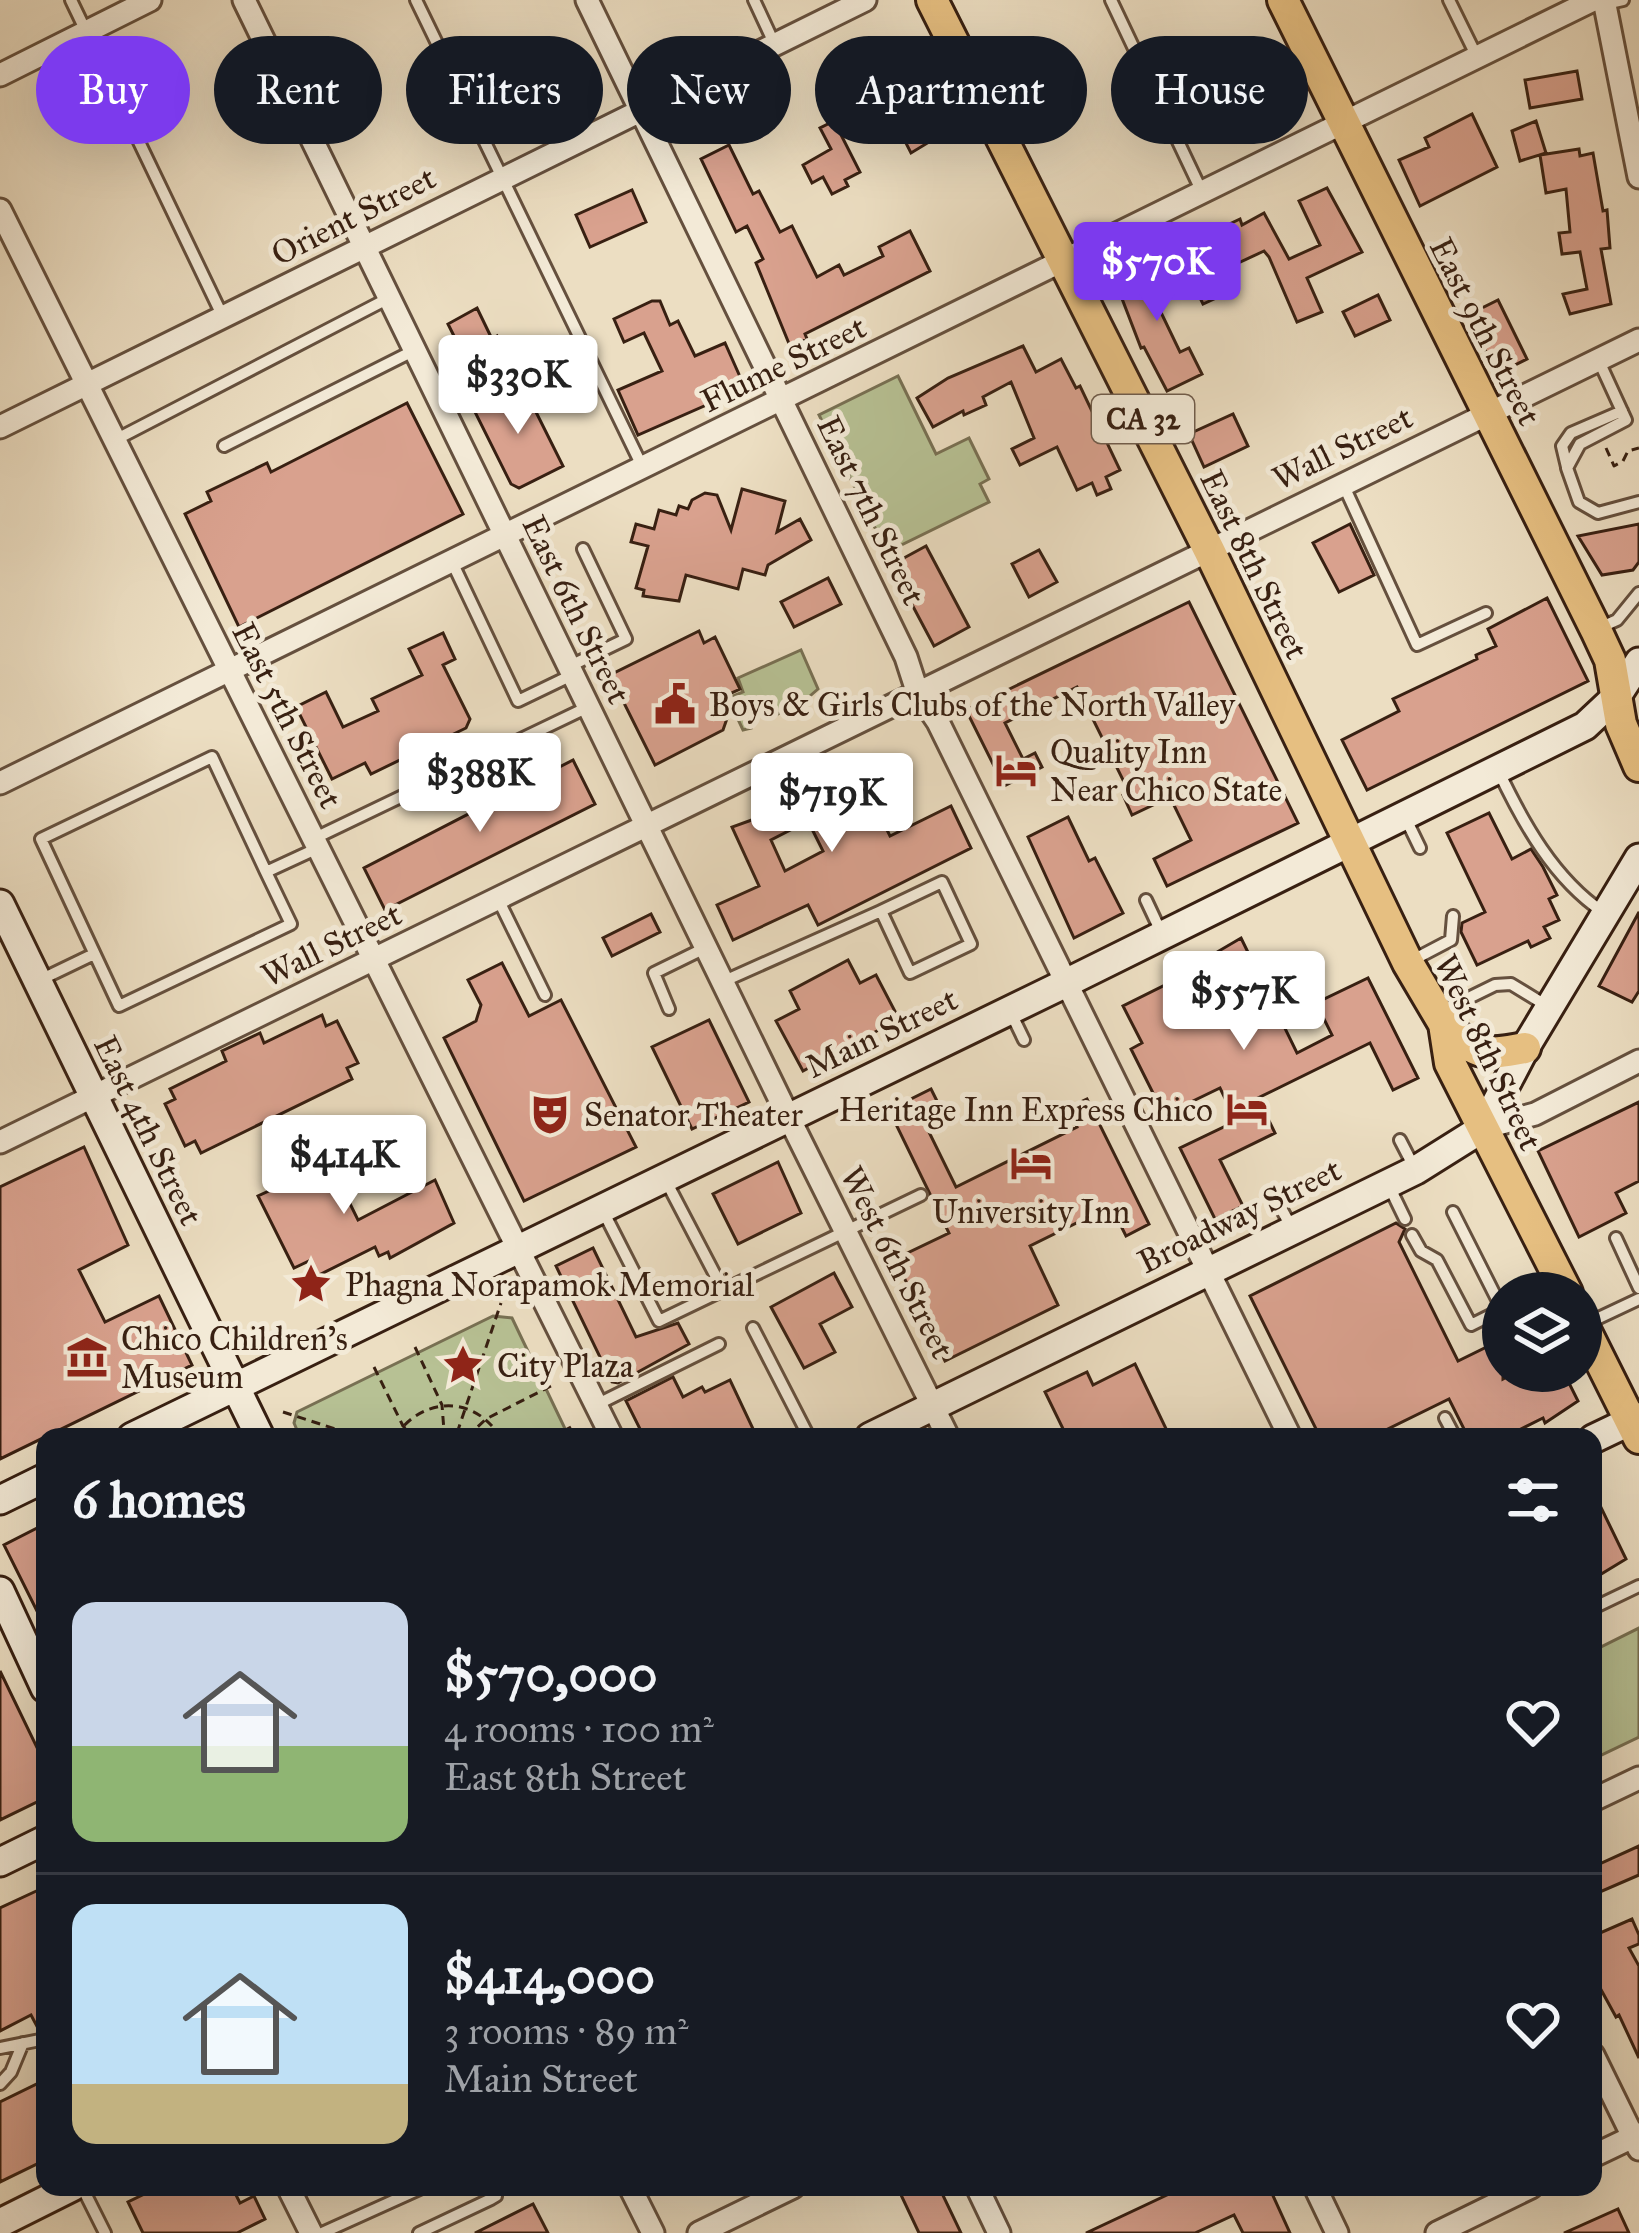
<!DOCTYPE html>
<html lang="en">
<head>
<meta charset="utf-8">
<style>
  body { margin:0; font-family:"IM FELL Great Primer",serif; background:#242831; color:#f1f3f6; height:100vh; display:flex; flex-direction:column; font-size:45px; white-space:nowrap }
  * { box-sizing:border-box; margin:0 }
  p { font-size:39px; color:#9ea1a6 }
  .icon { flex:none; width:66px; height:66px; fill:none; stroke:currentColor; stroke-width:2; stroke-linecap:round; stroke-linejoin:round }
  .map { position:relative; flex:1; overflow:hidden }
  .sheet { position:absolute; left:36px; top:1428px; width:1566px; height:768px; display:flex; flex-direction:column; background:#171b24; border-radius:24px; box-shadow:0 12px 48px #0002 }
  .sheet>* { flex:none }
  .top-card { position:absolute; left:36px; top:36px; width:1569px; height:108px; display:flex; gap:24px }
  .buttons { position:absolute; left:1482px; top:1272px; display:grid; gap:24px }
  .buttons a { display:grid; place-items:center; width:120px; height:120px; border-radius:50%; background:#171b24; box-shadow:0 12px 48px #0002; font-size:60px }
  .price { position:absolute; translate:-50% -102px; padding:0 27px; border-radius:12px; background:#fff; color:#222; font-size:39px; line-height:78px; filter:drop-shadow(0 3px 6px #0008) }
  .price::after { content:''; position:absolute; left:50%; top:72px; width:36px; height:27px; margin-left:-18px; background:inherit; clip-path:polygon(0 0,100% 0,50% 100%) }
  .price.on { background:#7c3aed; color:#fff }
  ul { padding:0; list-style:none }
  li { display:flex; align-items:center; gap:36px; height:300px; padding:0 36px }
  li+li { border-top:3px solid #363941 }
  li span { display:grid; place-items:center; flex:none; width:336px; height:240px; border-radius:24px; color:#555 }
  li>.icon { margin-inline-start:auto }
  span .icon { width:144px; height:144px; fill:#fffc; stroke-width:1 }
  li b { font-size:51px }
  h2 { display:flex; justify-content:space-between; align-items:center; height:144px; padding:0 36px; font-size:51px }
  .pill { padding:0 42px; border-radius:54px; background:#171b24; box-shadow:0 12px 48px #0002; font-size:42px; line-height:108px }
  .pill.on { background:#7c3aed; color:#fff }
  .map>svg:first-child { display:block }
</style>
</head>
<body>
<div class="map">
<svg width="1639" height="2233" viewBox="0 0 1639 2233">
  <rect width="100%" height="100%" fill="#ecdec2"/>
  <filter id="stains"><feTurbulence type="fractalNoise" baseFrequency=".00167" numOctaves="4"/><feColorMatrix values="0 0 0 0 .2 0 0 0 0 .09 0 0 0 0 .02 0 0 0 .5 -.17"/></filter>
  <radialGradient id="worn" r=".72"><stop offset=".6" stop-color="#630" stop-opacity="0"/><stop offset="1" stop-color="#630" stop-opacity=".3"/></radialGradient>
  <path fill="#b7c194" stroke="#787053" stroke-width="3" d="M898,376L936,454L969,438L989,479L980,484L989,502L887,552L819,415Z
    M801,650L818,689C798,708 788,706 770,719L765,714H755L750,720L751,728L743,730L728,698L743,692L738,678Z
    M493,1316L512,1318L569,1437H300L294,1423L297,1412Z
    M1639,1628V1737L1593,1759V1651Z"/>
  <path fill="#d9a18e" stroke="#382012" stroke-width="3" fill-rule="evenodd" d="M895,52L926,112L933,109L944,133L911,153L885,102L838,126L818,86Z
    M1577,71L1582,99L1530,108L1525,80Z
    M1472,114L1497,167L1420,206L1399,160L1429,147L1425,138Z
    M834,121L860,172L845,180L848,186L832,194L823,177L812,183L803,165L831,149L820,128Z
    M1536,121L1546,153L1520,161L1512,131Z
    M729,145L753,194L759,191L780,232L792,226L817,277L839,265L844,275L883,256L879,247L910,231L930,271L805,334L807,339L790,346L756,263L763,259L747,226L736,232L701,159Z
    M1579,149L1580,156L1593,153L1603,211L1607,210L1610,248L1601,249L1611,304L1570,314L1563,294L1587,289L1580,252L1562,254L1559,233L1570,232L1566,189L1546,193L1540,155Z
    M1327,188L1362,252L1307,278L1322,312L1297,322L1269,257L1264,251L1236,264L1219,229L1240,219L1242,225L1264,213L1289,259L1320,245L1299,201Z
    M632,190L646,222L590,247L576,215Z
    M1215,260L1229,292L1203,304L1188,273Z
    M1168,261L1181,288L1155,300L1180,352L1189,348L1202,374L1167,391L1144,347L1141,348L1116,283Z
    M1378,295L1390,320L1355,336L1343,312Z
    M1498,300L1527,359L1497,374L1468,315Z
    M652,301H660L670,325L678,321L695,356L725,343L745,388L638,435L618,390L662,371L644,333L624,342L614,319Z
    M477,308L492,339L497,336L506,356L471,370L448,324Z
    M1023,346L1036,372L1061,359L1076,388L1080,386L1120,470L1106,477L1111,489L1097,495L1092,483L1077,490L1057,447L1020,465L1012,449L1034,438L1011,382L983,397L986,405L964,415L963,411L933,427L917,398L948,378Z
    M522,384L563,466L519,488L511,484L473,408Z
    M407,403L463,514L239,627L185,514L211,501L207,492L267,463L271,472Z
    M1233,414L1248,446L1204,467L1189,434Z
    M742,489L785,501L777,532L800,519L811,540L768,565L765,575L743,569L738,589L686,575L679,601L643,596L644,590L636,588L648,546L631,542L636,524L654,529L659,510L676,515L679,506L688,509L692,500L705,493L717,495L731,530Z
    M1350,524L1374,575L1339,592L1313,543Z
    M1639,524V562L1633,570L1602,575L1578,536Z
    M926,546L969,627L934,646L891,565Z
    M1039,550L1057,582L1029,597L1012,564Z
    M828,578L841,604L794,627L781,602Z
    M1547,598L1588,681L1367,790L1342,740L1399,711L1393,699L1477,659L1476,655L1496,646L1488,629Z
    M1189,602L1298,823L1167,886L1154,859L1191,840L1170,797L1132,815L1123,795L1129,792L1077,687L1005,723L1023,759L1035,753L1042,767L1004,786L966,710Z
    M699,631L704,643L715,637L740,689L723,697L730,710L723,730L655,765L610,675Z
    M443,633L455,659L443,665L470,719L466,728L371,774L365,763L332,779L296,707L326,692L343,727L378,711L372,699L422,675L409,649Z
    M573,760L595,804L385,910L364,868Z
    M857,769L890,836L951,806L971,848L818,925L808,905L733,940L717,905L759,886L732,827L760,817ZM808,821L823,851L785,871L771,840Z
    M1489,813L1512,859L1531,849L1543,867L1557,895L1549,899L1559,920L1544,927L1550,938L1531,947L1528,941L1477,965L1461,932L1462,923L1485,912L1447,833Z
    M1068,817L1089,861L1095,858L1123,913L1074,938L1028,837Z
    M1639,912V991L1632,1002L1599,986Z
    M651,914L660,932L612,956L603,938Z
    M1241,938L1297,1053L1332,1035L1316,1003L1368,978L1418,1078L1393,1090L1370,1043L1258,1098L1275,1133L1220,1160L1243,1206L1215,1219L1180,1148L1236,1121L1220,1088L1164,1115L1131,1049L1142,1043L1123,1006L1197,969L1195,965Z
    M848,960L860,983L876,975L899,1019L803,1071L776,1021L799,1009L790,991Z
    M502,963L529,1016L561,1000L636,1147L524,1201L444,1038L476,1021L481,1005L468,980Z
    M322,1015L326,1026L337,1021L358,1063L347,1068L352,1079L201,1153L195,1141L185,1146L165,1104L175,1099L170,1089L226,1061L222,1051L260,1033L264,1043Z
    M709,1020L749,1102L692,1129L652,1047Z
    M931,1089L944,1115L925,1124L956,1187L1077,1127L1068,1108L1087,1099L1149,1224L1126,1236L1111,1206L1030,1246L1058,1305L945,1361L895,1259L949,1233L889,1110Z
    M1639,1102V1181L1616,1193L1626,1213L1579,1237L1538,1151Z
    M84,1147L128,1245L79,1270L105,1322L159,1296L192,1365L0,1459V1187Z
    M306,1152L314,1168L329,1161L358,1220L435,1180L454,1223L390,1258L388,1252L379,1256L375,1247L317,1276L309,1261L294,1268L258,1196L273,1189L265,1173Z
    M778,1162L801,1213L738,1244L713,1194Z
    M1396,1223L1405,1229L1399,1242L1458,1361L1503,1339V1379L1518,1371H1563L1578,1401L1545,1423L1543,1418L1505,1437H1468L1449,1399L1388,1429L1392,1437H1320L1250,1296Z
    M593,1248L636,1337L678,1323L689,1344L618,1383L612,1382L556,1266Z
    M834,1273L852,1307L820,1324L835,1352L804,1368L771,1307Z
    M1135,1364L1170,1437H1067L1045,1392L1087,1372L1093,1385Z
    M673,1377L683,1397L702,1387L705,1392L730,1380L755,1433L747,1437H644L626,1401Z
    M1593,1491L1626,1559L1593,1579Z
    M45,1524V1627L4,1545Z
    M0,1671L45,1764V1798L0,1820Z
    M1639,1846V1875L1593,1895V1867Z
    M45,1887V2029L39,2030L31,2015L0,2031V1908Z
    M1632,1919L1639,1935V1944L1629,1948L1639,1966V2058L1619,2015L1616,2017L1593,1975V1936Z
    M45,2080V2160L0,2182V2102Z
    M159,2187H232L240,2203L254,2196L265,2219L237,2233H143L128,2202Z
    M917,2187H939L961,2233H919L901,2195Z
    M1184,2187H1269L1290,2233H1243L1234,2215L1195,2233H1086Z
    M533,2204L548,2233H475Z
    M1618,2209L1629,2233H1564Z"/>
  <g fill="none" stroke-linecap="round" stroke-linejoin="round">
    <g stroke="#65503e" stroke-width="16">
      <path id="lane" d="M71,0L223,317
        M416,0L642,466
        M754,0L774,43
        M1111,0L1202,192
        M1449,0L1477,57
        M1605,4L1623,0
        M1598,359L1626,420L1580,444L1567,468L1579,502L1598,513L1639,502
        M115,440L389,298
        M224,446L415,350
        M1567,467L1562,446L1571,433L1622,411
        M1343,484L1417,645L1486,613
        M452,562L518,701L572,675
        M1597,629L1617,620L1639,593
        M568,667L626,639L583,549
        M1498,770C1523,823 1554,879 1603,912
        M1405,817L1420,848
        M313,839L588,707
        M266,872L212,757L41,839L119,1006L291,924L266,872L318,848
        M498,899L545,995
        M1146,900L1161,932
        M1411,961L1451,940L1453,916
        M40,980L94,954
        M722,982L881,911L910,973L971,944L942,882L881,911
        M669,1009L654,973L705,948
        M1010,1011L1024,1040
        M1440,1012L1495,985L1511,984L1547,1006
        M1400,1140L1414,1167
        M666,1181L723,1290
        M1389,1186L1405,1219
        M1273,1194L1292,1228
        M603,1211L659,1321L921,1195
        M1453,1212L1502,1309
        M1412,1235L1421,1251L1437,1260L1471,1325L1503,1309
        M1616,1238L1639,1288
        M1533,1293L1556,1281
        M1588,1323L1639,1299
        M753,1328L809,1437
        M596,1405L719,1344
        M1445,1418L1455,1437
        M1593,1608L1639,1586
        M0,2048L45,2039
        M0,2084L11,2072L23,2043
        M82,2187L105,2233
        M322,2233L424,2187
        M419,2233L491,2199L496,2196L495,2187"/>
    </g>
    <g stroke="#65503e" stroke-width="27">
      <path id="street" d="M244,0L788,1116L948,1437
        M587,0L906,657L917,691L938,722L1290,1437
        M1604,0L1639,177
        M0,75L150,0
        M0,210L612,1437
        M0,427L865,0
        M0,783L1593,0
        M1483,1128L1535,1114L1639,1061
        M0,1142L1639,340
        M1593,1800L1639,1778
        M1593,2055L1639,2149
        M1593,2156L1639,2134
        M288,2187L311,2233
        M630,2187L653,2233
        M977,2187L999,2233
        M1315,2187L1337,2233
        M699,2233L793,2187
        M1437,2233L1531,2187"/>
    </g>
    <g stroke="#382012" stroke-width="33">
      <path id="secondary" d="M0,904L260,1437
        M132,1437L1066,983L1585,726L1617,696L1639,662
        M870,1437L1416,1170L1483,1128L1525,1048L1639,858
        M1593,1439L1639,1417
        M0,1500L45,1478
        M0,1591L45,1688
        M0,1862L45,1840
        M0,2223L72,2187"/>
    </g>
    <g stroke="#382012" stroke-width="36">
      <path id="primary" d="M932,0L1209,550L1408,963L1444,1024L1450,1063L1567,1293
        M1283,0L1596,630L1610,660L1621,724L1639,766
        M1444,1024C1477,1054 1480,1057 1525,1048
        M1581,1322L1639,1438"/>
    </g>
    <path stroke="#382012" stroke-width="3" stroke-dasharray="9 6" stroke-linecap="butt" d="M1606,448L1614,466L1623,461L1628,451L1639,448
      M415,1347L442,1405L444,1431
      M374,1367L403,1426L414,1437
      M283,1412L360,1437
      M457,1433L501,1303
      M395,1437C421,1397 474,1394 500,1437
      M428,1437L444,1431L464,1437
      M467,1437L486,1419L551,1386
      M552,1437L571,1427"/>
    <use href="#lane" stroke="#f3ead7" stroke-width="10"/>
    <use href="#street" stroke="#f3ead7" stroke-width="21"/>
    <use href="#secondary" stroke="#f3ead7" stroke-width="27"/>
    <use href="#primary" stroke="#e6bf81" stroke-width="30"/>
  </g>
  <defs>
    <g id="civic-bare" transform="scale(3.24)"><path d="M-.6-6.5H3V-4.5H.6V-3L4-1V1h2V6H-6V1h2V-1L-.6-3ZM-1.2 2.5V6h2.4V2.5Z" fill="#8f2418" stroke="#f3ead7" stroke-width="2.5" paint-order="stroke"/></g>
    <g id="hotel-bare" transform="scale(3.24)"><path d="M-6-4.5h1.5V1H6V5H4.5V3h-9V5H-6ZM-4 0a1.8 1.8 0 1 1 3.6 0ZM.5 0V-2.5h3Q6-2.5 6 0Z" fill="#8f2418" stroke="#f3ead7" stroke-width="2.5" paint-order="stroke"/></g>
    <g id="theatre-bare" transform="scale(3.24)"><path d="M-5-5.5Q0-4 5-5.5V0Q5 5 0 6Q-5 5-5 0ZM-3.3-2.5H-1v1.5H-3.3ZM1-2.5H3.3v1.5H1ZM-2.8 1Q0 5.5 2.8 1Z" fill="#8f2418" stroke="#f3ead7" stroke-width="2.5" paint-order="stroke"/></g>
    <g id="sight-bare" transform="scale(3.24)"><path d="M0-6L1.8-2.2L6-1.7L2.9 1.2L3.7 5.4L0 3.3L-3.7 5.4L-2.9 1.2L-6-1.7L-1.8-2.2Z" fill="#8f2418" stroke="#f3ead7" stroke-width="2.5" paint-order="stroke"/></g>
    <g id="museum-bare" transform="scale(3.24)"><path d="M0-6L6-3V-2H-6V-3ZM-5-1h2V3h-2ZM-1-1h2V3h-2ZM3-1h2V3H3ZM-6 4H6V6H-6Z" fill="#8f2418" stroke="#f3ead7" stroke-width="2.5" paint-order="stroke"/></g>
  </defs>
  <g fill-rule="evenodd">
    <use href="#civic-bare" x="675" y="704"/>
    <use href="#hotel-bare" x="1016" y="770"/>
    <use href="#hotel-bare" x="1247" y="1109"/>
    <use href="#theatre-bare" x="550" y="1114"/>
    <use href="#hotel-bare" x="1031" y="1163"/>
    <use href="#sight-bare" x="311" y="1284"/>
    <use href="#museum-bare" x="87" y="1357"/>
    <use href="#sight-bare" x="463" y="1365"/>
  </g>
  <g text-anchor="middle" stroke-width="10" stroke-linejoin="round" paint-order="stroke">
    <rect fill="#f3ead7" stroke="#705d4d" stroke-width="3" x="1092" y="395" width="102" height="48" rx="9"/>
    <g font-size="30" font-weight="bold" fill="#382012">
      <text x="1143" y="429">CA 32</text>
    </g>
    <g font-size="33" fill="#382012" stroke="#f3ead7">
      <text transform="translate(353 215) rotate(-27)" y="12">Orient Street</text>
      <text transform="translate(1486 331) rotate(63)" y="12">East 9th Street</text>
      <text transform="translate(783 363) rotate(-26)" y="12">Flume Street</text>
      <text transform="translate(1342 447) rotate(-26)" y="12">Wall Street</text>
      <text transform="translate(872 510) rotate(64)" y="12">East 7th Street</text>
      <text transform="translate(1255 564) rotate(64)" y="12">East 8th Street</text>
      <text transform="translate(577 609) rotate(64)" y="12">East 6th Street</text>
      <text transform="translate(288 715) rotate(63)" y="12">East 5th Street</text>
      <text transform="translate(331 944) rotate(-26)" y="12">Wall Street</text>
      <text transform="translate(881 1032) rotate(-26)" y="12">Main Street</text>
      <text transform="translate(1489 1052) rotate(65)" y="12">West 8th Street</text>
      <text transform="translate(149 1130) rotate(64)" y="12">East 4th Street</text>
      <text transform="translate(1239 1215) rotate(-26)" y="12">Broadway Street</text>
      <text transform="translate(898 1262) rotate(63)" y="12">West 6th Street</text>
    </g>
    <g font-size="33" fill="#382012" stroke="#f3ead7" text-anchor="start">
      <text x="709" y="716">Boys &amp; Girls Clubs of the North Valley</text>
      <text x="1050" y="763">Quality Inn<tspan x="1050" dy="38">Near Chico State</tspan></text>
      <text x="1213" y="1121" text-anchor="end">Heritage Inn Express Chico</text>
      <text x="584" y="1126">Senator Theater</text>
      <text x="1031" y="1223" text-anchor="middle">University Inn</text>
      <text x="345" y="1296">Phagna Norapamok Memorial</text>
      <text x="121" y="1350">Chico Children's<tspan x="121" dy="38">Museum</tspan></text>
      <text x="497" y="1377">City Plaza</text>
    </g>
  </g>
  <rect width="100%" height="100%" filter="url(#stains)"/>
  <rect width="100%" height="100%" fill="url(#worn)"/>
</svg>
<div class="buttons">
<a><svg class="icon" aria-label="layers" viewBox="0 0 24 24"><path d="M12 4l9 5-9 5-9-5zM3 14l9 5 9-5"/></svg></a>
</div>
<b class="price on" style="left:1157px;top:324px">$570K</b>
<b class="price" style="left:518px;top:437px">$330K</b>
<b class="price" style="left:480px;top:835px">$388K</b>
<b class="price" style="left:832px;top:855px">$719K</b>
<b class="price" style="left:1244px;top:1053px">$557K</b>
<b class="price" style="left:344px;top:1217px">$414K</b>
<div class="top-card">
<a class="pill on">Buy</a>
<a class="pill">Rent</a>
<a class="pill">Filters</a>
<a class="pill">New</a>
<a class="pill">Apartment</a>
<a class="pill">House</a>
</div>
<section class="sheet">
<h2>6 homes<svg class="icon" aria-label="filters" viewBox="0 0 24 24"><path d="M4 7h16M4 17h16"/><circle cx="9" cy="7" r="2"/><circle cx="15" cy="17" r="2"/></svg></h2>
<ul>
<li><span style="background:linear-gradient(#c9d6e8 60%,#8fb573 0)"><svg class="icon" aria-label="home" viewBox="0 0 24 24"><path d="M3 11l9-7 9 7M6 9v11h12V9"/></svg></span><div><b>$570,000</b><p>4 rooms · 100 m²</p><p>East 8th Street</p></div><svg class="icon" aria-label="heart" viewBox="0 0 24 24"><path d="M12 20l-8-8c-3-5 5-10 8-4 3-6 11-1 8 4z"/></svg></li>
<li><span style="background:linear-gradient(#bfe0f5 75%,#c2b280 0)"><svg class="icon" aria-label="home" viewBox="0 0 24 24"><path d="M3 11l9-7 9 7M6 9v11h12V9"/></svg></span><div><b>$414,000</b><p>3 rooms · 89 m²</p><p>Main Street</p></div><svg class="icon" aria-label="heart" viewBox="0 0 24 24"><path d="M12 20l-8-8c-3-5 5-10 8-4 3-6 11-1 8 4z"/></svg></li>
</ul>
</section>
</div>
</body>
</html>
